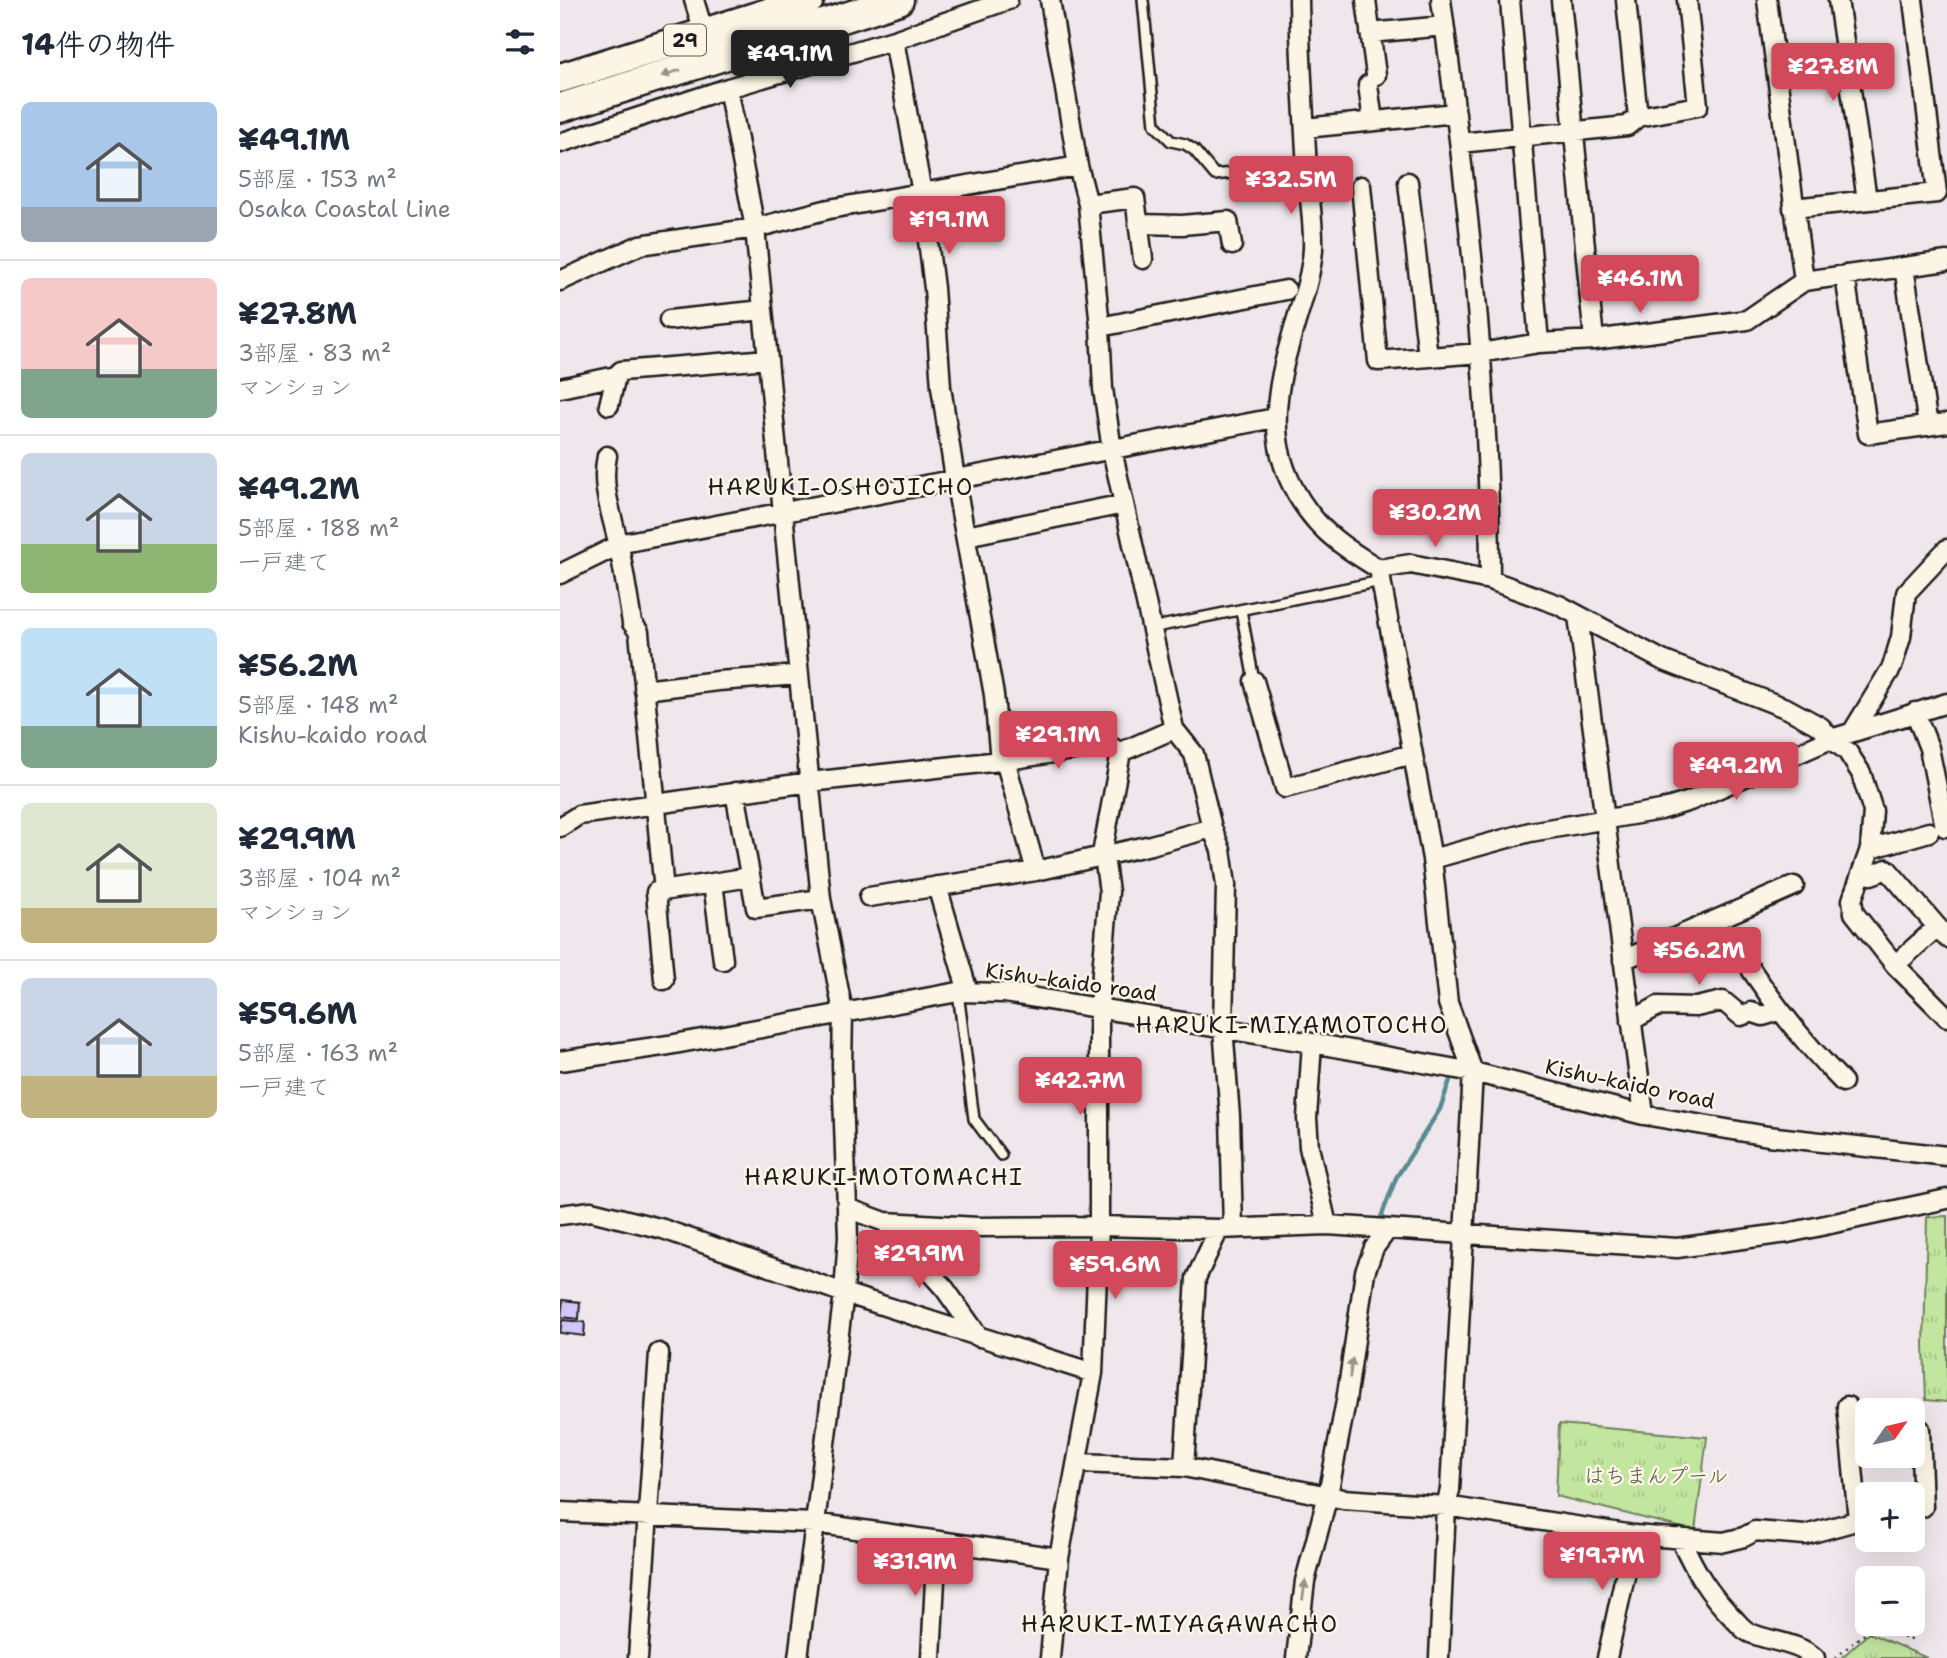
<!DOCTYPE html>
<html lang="ja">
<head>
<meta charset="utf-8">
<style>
  body { margin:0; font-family:"Shantell Sans","Klee One",sans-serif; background:#f6f6f7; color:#1f2937; height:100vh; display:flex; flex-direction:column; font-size:26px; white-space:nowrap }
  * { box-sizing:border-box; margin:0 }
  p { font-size:23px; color:#747a83 }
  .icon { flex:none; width:38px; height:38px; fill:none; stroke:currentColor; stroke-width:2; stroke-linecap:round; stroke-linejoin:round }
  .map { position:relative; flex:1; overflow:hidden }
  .sheet { display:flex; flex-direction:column; background:#fff; width:560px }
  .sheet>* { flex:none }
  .needle { width:46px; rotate:56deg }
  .tools { position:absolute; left:1295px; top:1398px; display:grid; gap:14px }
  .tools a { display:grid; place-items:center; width:70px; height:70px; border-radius:10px; background:#fff; box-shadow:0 7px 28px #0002; font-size:35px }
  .price { position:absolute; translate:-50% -60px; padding:0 16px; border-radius:7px; background:#d1495b; color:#fff; font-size:23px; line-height:46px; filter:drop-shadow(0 2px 4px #0008) }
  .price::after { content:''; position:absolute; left:50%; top:42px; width:21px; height:16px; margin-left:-10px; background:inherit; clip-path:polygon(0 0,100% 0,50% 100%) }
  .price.selected { background:#222; color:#fff }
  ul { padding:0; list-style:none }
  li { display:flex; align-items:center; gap:21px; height:175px; padding:0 21px }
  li+li { border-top:2px solid #e0e1e3 }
  li span { display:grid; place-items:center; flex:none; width:196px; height:140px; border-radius:10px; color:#555 }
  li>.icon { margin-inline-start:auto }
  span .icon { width:84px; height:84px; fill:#fffc; stroke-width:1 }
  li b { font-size:30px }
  h2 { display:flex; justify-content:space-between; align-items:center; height:84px; padding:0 21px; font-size:30px }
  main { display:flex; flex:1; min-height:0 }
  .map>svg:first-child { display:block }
</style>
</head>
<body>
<main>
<section class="sheet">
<h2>14件の物件<svg class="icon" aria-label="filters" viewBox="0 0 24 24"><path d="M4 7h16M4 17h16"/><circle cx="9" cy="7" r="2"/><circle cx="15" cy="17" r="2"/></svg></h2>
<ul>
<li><span style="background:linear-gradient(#a9c7e8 75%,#9aa5b1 0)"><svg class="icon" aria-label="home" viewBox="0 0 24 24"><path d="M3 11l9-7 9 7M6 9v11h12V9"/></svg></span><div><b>¥49.1M</b><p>5部屋 · 153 m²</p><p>Osaka Coastal Line</p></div></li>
<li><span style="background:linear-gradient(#f6c9c9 65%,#7fa58c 0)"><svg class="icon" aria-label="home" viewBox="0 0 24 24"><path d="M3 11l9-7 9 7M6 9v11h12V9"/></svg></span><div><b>¥27.8M</b><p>3部屋 · 83 m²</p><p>マンション</p></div></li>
<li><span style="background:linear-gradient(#c9d6e8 65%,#8fb573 0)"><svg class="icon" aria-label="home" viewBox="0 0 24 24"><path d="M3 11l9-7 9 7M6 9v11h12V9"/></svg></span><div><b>¥49.2M</b><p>5部屋 · 188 m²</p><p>一戸建て</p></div></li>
<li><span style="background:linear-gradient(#bfe0f5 70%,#7fa58c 0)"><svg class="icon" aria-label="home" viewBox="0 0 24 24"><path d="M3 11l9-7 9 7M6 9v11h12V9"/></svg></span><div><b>¥56.2M</b><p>5部屋 · 148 m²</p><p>Kishu-kaido road</p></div></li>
<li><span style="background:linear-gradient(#dfe7d0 75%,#c2b280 0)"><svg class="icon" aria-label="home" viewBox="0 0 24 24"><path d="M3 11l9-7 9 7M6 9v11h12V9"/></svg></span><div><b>¥29.9M</b><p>3部屋 · 104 m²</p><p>マンション</p></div></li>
<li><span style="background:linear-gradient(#c9d6e8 70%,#c2b280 0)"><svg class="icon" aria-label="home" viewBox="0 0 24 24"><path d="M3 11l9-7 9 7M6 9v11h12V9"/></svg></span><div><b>¥59.6M</b><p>5部屋 · 163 m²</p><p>一戸建て</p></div></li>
</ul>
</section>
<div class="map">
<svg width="1387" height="1658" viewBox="0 0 1387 1658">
  <defs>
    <pattern id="grass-tufts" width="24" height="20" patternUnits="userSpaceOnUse" patternTransform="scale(1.75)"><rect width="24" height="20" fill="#c2e69f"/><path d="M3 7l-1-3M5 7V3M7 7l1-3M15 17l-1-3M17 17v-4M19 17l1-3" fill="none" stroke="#a6c588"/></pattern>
  </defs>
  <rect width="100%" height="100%" fill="#efe7eb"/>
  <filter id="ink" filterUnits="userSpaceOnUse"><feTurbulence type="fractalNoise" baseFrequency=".0143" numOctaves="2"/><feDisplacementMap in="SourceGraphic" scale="14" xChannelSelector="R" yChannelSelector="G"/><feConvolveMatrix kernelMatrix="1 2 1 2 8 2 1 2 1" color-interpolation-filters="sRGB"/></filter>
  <g filter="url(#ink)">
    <path fill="url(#grass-tufts)" stroke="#6f815e" stroke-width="2" d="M1387,1216V1402L1366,1400L1364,1346L1367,1217Z
      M999,1424L1147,1437L1135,1531L996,1496Z
      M1309,1633L1367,1658H1281Z"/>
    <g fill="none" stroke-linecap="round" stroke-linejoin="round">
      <path stroke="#5a8a92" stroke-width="4.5" d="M820,1220L836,1178L880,1109L891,1077"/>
    </g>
    <path fill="#d0c6f8" stroke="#1c1c1c" stroke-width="2" d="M3,1300L20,1302L19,1319L1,1317Z
      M2,1320L25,1322L24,1336L0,1333Z"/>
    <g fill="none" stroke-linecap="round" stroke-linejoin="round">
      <g stroke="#1c1c1c" stroke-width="14">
        <path id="service" d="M583,0L595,125L611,141L625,144L634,150L655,175L717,167
          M681,610L694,681
          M591,628L821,581
          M398,992L414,1119L441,1155"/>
      </g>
      <g stroke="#1c1c1c" stroke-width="23">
        <path id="minor" d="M134,0L146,40
          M490,0L518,166L528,204L540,327L543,389L552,450L614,729L634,754L652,828L661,850L666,885L663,1027L670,1117L673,1228
          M739,0C740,57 744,113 747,170C749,196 754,223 753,249C751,280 738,312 730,342C710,409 708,465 756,521C773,541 797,555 819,569L851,564L930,580L999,605L1102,660L1228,709L1261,727L1271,739L1287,751L1301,773L1313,811L1310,849L1292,900L1294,913L1335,965L1387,1017
          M806,0L816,75
          M881,0C907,192 930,386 930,580
          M950,0L979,343
          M1001,0L1034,340
          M1066,0L1078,117
          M1207,0L1244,281
          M1278,0L1307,200
          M810,33L884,26
          M334,40L362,193L374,288L381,387L395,479L434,695L440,761
          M808,85L813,121
          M168,88L195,228L261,899L283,1012L282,1066L288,1237L284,1293L238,1658
          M745,128L896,113
          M0,143L168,88L334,40L448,0
          M900,143L1067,126L1078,117L1138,106L1127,0
          M848,182L868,357
          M801,186L818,361L920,353L979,343L1034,340L1187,320L1244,281L1387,261
          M528,204L575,198L583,259
          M1233,208L1377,193L1353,0
          M578,224L622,225L668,221L672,245
          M1344,267L1368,426
          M1285,275L1308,434L1387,423
          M0,281L80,245L195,228L269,209L518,166
          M109,320L203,310
          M540,327L726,290
          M0,388L56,376
          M49,405L56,376L61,371L208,359
          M47,456C40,488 53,516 59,547C64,572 68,598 72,623L79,632L104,891
          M406,536L564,504
          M819,569L872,859L888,1003L913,1072L890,1490L886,1506L879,1658
          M0,574L63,543L715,418
          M1018,616L1084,1115
          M694,681L725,788L852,754
          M84,690L158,681L239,675
          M1355,712L1369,748L1385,827
          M1293,731L1332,667L1341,637L1346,593L1387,549
          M561,752L614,729
          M445,760L476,871
          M175,792L196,908L261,899
          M0,827L19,815L250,782L440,761L547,745L561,752
          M1310,849L1369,832
          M872,859L970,832L1101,810L1130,801L1271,739L1387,703
          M1302,873L1311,875L1327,869L1387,938
          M153,883L163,960
          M377,886L408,992
          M309,897L476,871L591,845L652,828
          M1063,960L1234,886
          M1335,965L1377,927
          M1192,971C1219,1011 1248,1047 1283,1082
          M104,980L96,892L190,877
          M1071,1021L1098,1006L1136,1007L1163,1001L1181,1016L1191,1012L1203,1016L1219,1011
          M752,1043L747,1118L749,1147L767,1225
          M0,1061L109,1045L398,992L445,993L752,1043L913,1072L1084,1115L1208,1136L1387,1156
          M287,1208L325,1222L418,1227L539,1226L659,1229L767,1225L1117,1248L1228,1233L1387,1199
          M0,1215L31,1211L103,1229L284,1293L533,1373
          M325,1222L385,1289L419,1337
          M1287,1406L1298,1520
          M518,1463L624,1467L783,1499L886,1506L1074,1535L1164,1542L1184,1537L1195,1531L1245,1535L1307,1518
          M624,1467L636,1278L659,1229
          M1353,1509L1363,1507L1360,1429
          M0,1512L254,1523L499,1558
          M1120,1538C1136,1572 1147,1592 1174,1619C1179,1624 1183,1630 1190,1633C1211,1642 1237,1642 1255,1658
          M78,1658L99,1353
          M371,1658L377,1541
          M490,1658L499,1558L533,1373L539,1226V1007L549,892L543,849L561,752
          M736,1658L745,1581L768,1495L786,1401L805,1272L814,1248L828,1229
          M1047,1658L1074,1535"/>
      </g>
      <g stroke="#1c1c1c" stroke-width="33">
        <path id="primary" d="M0,78L249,0
          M0,108L339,0"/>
      </g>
      <path stroke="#1c1c1c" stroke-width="2.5" stroke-dasharray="2 5" stroke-linecap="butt" d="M1276,1658C1311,1625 1309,1627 1355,1641"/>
      <use href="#service" stroke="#fcf5e5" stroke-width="9"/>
      <use href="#minor" stroke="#fcf5e5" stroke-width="18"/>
      <use href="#primary" stroke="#fcf5e5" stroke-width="28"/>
    </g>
    <defs><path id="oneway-solid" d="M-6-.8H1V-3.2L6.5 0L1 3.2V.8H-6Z" transform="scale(1.75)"/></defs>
    <g fill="#97938b">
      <use href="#oneway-solid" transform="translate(111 73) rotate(163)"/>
      <use href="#oneway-solid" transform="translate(791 1368) rotate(-82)"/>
      <use href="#oneway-solid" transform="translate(744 1590) rotate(-82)"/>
    </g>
  </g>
  <g text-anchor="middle" stroke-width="5" stroke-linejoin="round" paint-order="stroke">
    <rect fill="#fcf5e5" stroke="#5f5d58" stroke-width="2" x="104" y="24.5" width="42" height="31" rx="5"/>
    <g font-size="19" font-weight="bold" fill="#1c1c1c">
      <text x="125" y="47">29</text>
    </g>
    <g font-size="21" fill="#1c1c1c" stroke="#fcf5e5">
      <text transform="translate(511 982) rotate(8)" y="7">Kishu-kaido road</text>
      <text transform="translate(1070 1084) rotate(12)" y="7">Kishu-kaido road</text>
    </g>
    <g font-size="21" fill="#4e5943" stroke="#fcf5e5">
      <text x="1096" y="1483">はちまんプール</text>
    </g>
    <g font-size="23" letter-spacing="2" fill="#1c1c1c" stroke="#fcf5e5">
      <text x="281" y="495">HARUKI-OSHOJICHO</text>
      <text x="732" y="1033">HARUKI-MIYAMOTOCHO</text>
      <text x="324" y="1185">HARUKI-MOTOMACHI</text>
      <text x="620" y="1632">HARUKI-MIYAGAWACHO</text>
    </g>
  </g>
</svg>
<div class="tools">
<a><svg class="needle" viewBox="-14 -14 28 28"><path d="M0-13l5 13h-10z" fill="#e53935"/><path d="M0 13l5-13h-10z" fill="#747a83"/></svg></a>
<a>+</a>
<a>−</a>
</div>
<b class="price selected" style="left:230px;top:90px">¥49.1M</b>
<b class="price" style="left:1273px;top:103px">¥27.8M</b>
<b class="price" style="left:731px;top:216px">¥32.5M</b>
<b class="price" style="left:389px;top:256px">¥19.1M</b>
<b class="price" style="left:1080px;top:315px">¥46.1M</b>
<b class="price" style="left:875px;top:549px">¥30.2M</b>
<b class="price" style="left:498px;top:771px">¥29.1M</b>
<b class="price" style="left:1176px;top:802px">¥49.2M</b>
<b class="price" style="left:1139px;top:987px">¥56.2M</b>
<b class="price" style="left:520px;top:1117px">¥42.7M</b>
<b class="price" style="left:359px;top:1290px">¥29.9M</b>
<b class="price" style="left:555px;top:1301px">¥59.6M</b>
<b class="price" style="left:1042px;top:1592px">¥19.7M</b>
<b class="price" style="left:355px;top:1598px">¥31.9M</b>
</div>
</main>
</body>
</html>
